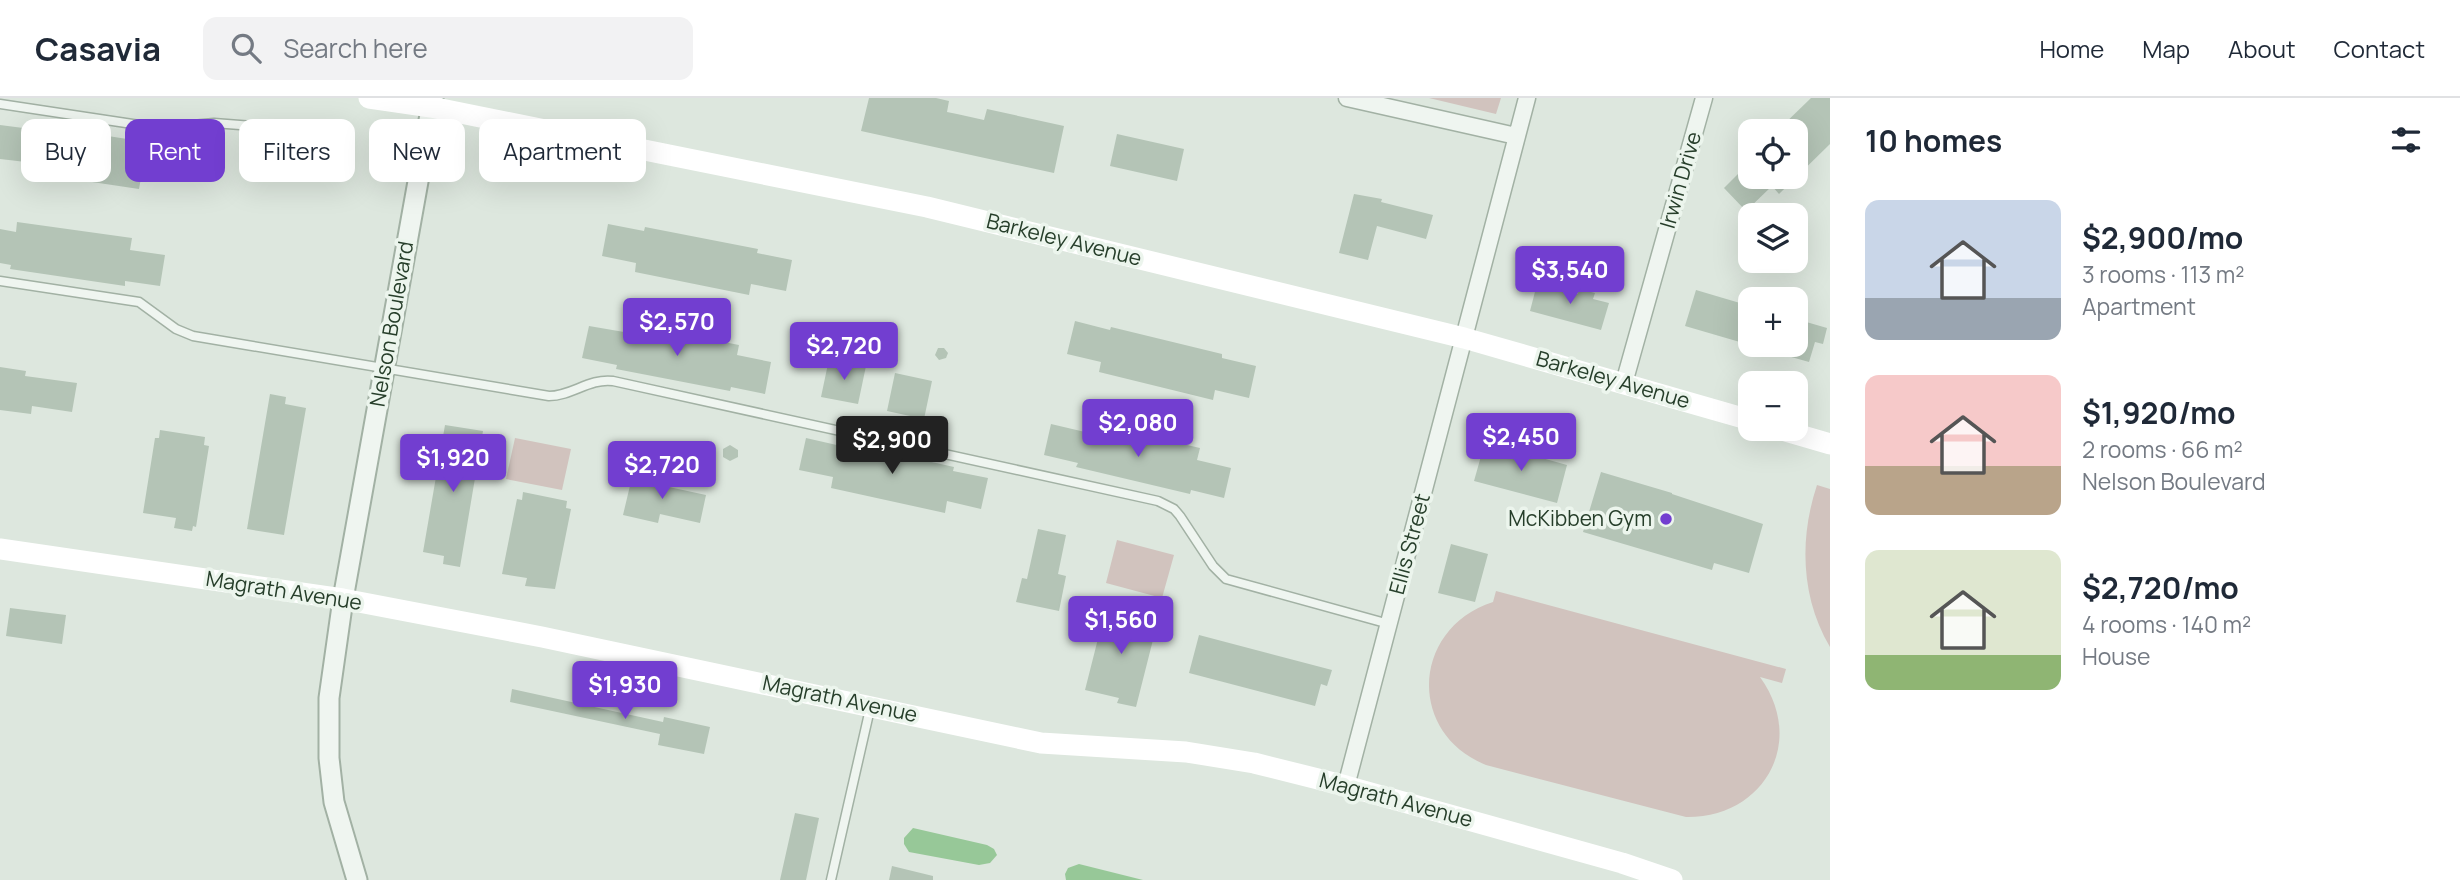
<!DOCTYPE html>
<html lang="en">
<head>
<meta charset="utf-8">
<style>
  body { margin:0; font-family:Manrope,sans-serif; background:#f2f2f3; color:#1f2937; height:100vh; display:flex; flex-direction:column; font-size:26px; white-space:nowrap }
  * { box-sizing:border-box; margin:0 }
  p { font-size:23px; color:#747a83 }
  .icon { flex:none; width:38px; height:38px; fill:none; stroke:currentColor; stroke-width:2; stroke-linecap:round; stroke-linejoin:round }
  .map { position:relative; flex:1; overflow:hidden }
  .drawer { display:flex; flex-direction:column; background:#fff; width:630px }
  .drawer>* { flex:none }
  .top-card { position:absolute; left:21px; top:21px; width:665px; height:63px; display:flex; gap:14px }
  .fabs { position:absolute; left:1738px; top:21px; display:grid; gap:14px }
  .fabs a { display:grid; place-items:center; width:70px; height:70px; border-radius:14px; background:#fff; box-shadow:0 7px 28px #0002; font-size:35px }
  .price { position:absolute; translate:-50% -60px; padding:0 16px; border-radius:7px; background:#723ed0; color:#fff; font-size:23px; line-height:46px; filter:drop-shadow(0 2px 4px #0008) }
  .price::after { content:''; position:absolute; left:50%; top:42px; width:21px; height:16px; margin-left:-10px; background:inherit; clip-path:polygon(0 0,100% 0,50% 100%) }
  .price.active { background:#222; color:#fff }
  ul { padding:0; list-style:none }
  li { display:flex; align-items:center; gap:21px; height:175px; padding:0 35px }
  li span { display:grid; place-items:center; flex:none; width:196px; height:140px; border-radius:14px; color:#555 }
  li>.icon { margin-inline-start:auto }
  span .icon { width:84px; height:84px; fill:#fffc; stroke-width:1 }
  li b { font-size:30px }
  h2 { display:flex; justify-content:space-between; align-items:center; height:84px; padding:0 35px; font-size:30px }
  .tag { padding:0 24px; border-radius:14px; background:#fff; box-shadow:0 7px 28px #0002; font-size:24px; line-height:63px }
  .tag.active { background:#723ed0; color:#fff }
  header { display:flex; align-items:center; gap:42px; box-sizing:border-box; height:98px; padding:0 35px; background:#fff; border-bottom:2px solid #e0e1e3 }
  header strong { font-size:33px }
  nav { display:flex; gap:38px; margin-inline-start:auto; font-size:24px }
  .search { width:490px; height:63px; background:#f2f2f3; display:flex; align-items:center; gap:18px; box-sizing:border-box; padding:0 24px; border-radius:14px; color:#747a83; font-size:26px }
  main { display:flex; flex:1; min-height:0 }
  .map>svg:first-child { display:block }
</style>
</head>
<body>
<header>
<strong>Casavia</strong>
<div class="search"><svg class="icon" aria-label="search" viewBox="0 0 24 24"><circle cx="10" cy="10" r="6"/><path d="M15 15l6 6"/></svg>Search here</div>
<nav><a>Home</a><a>Map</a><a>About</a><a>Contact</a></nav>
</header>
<main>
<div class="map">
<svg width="1830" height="782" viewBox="0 0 1830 782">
  <rect width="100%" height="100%" fill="#dde7de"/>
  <path fill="#d1c3be" d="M1429,0H1501L1496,16Z
    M515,340L571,351L562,392L506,381Z
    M1817,387L1830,391V549C1801,500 1799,441 1817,387Z
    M1117,442L1174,457L1162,500L1106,485Z
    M1496,493L1786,571L1782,585L1760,579C1807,644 1764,720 1686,719L1486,667C1406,635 1412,530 1493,504Z"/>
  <path fill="#97c898" d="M913,730L987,747L994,751L997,757L990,765L979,767L909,754L904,746V740Z
    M1079,766L1143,782H1144H1066L1065,776L1068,770Z"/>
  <path fill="#b4c4b6" d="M869,0H936L949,3L947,14L957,16L984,22L987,11L1064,28L1054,75L861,33Z
    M1811,0H1830V46L1779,96L1772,88L1746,113L1724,90L1750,64V79H1796V33H1777Z
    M32,26L146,44L145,49L180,53L176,84L141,80L139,91L25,74L26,64L0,61V27L31,31Z
    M1117,36L1184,51L1177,83L1110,68Z
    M1354,96L1382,101L1381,104L1433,117L1426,141L1377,128L1368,162L1339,155Z
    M17,124L132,140L130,152L165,157L160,188L125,183V188L10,171L11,167L0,165V131L16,134Z
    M608,126L644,133L645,129L758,151L757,155L792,162L786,193L751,186L749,197L635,174L636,165L602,158Z
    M1537,186L1578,196L1579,191L1595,195L1593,201L1609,205L1601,232L1530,213Z
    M1696,192L1750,208V247L1685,228Z
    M1796,221L1827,230L1823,246L1815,244L1809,264L1759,250L1760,247H1796Z
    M1075,223L1110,232L1111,229L1222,256V260L1256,268L1249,300L1215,292L1213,302L1099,274L1101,264L1067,256Z
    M626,225L739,247L737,257L771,264L765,296L731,289L730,293L616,271L617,267L582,260L589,228L624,234Z
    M938,250H944L948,255L946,260L939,262L935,257Z
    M829,261L866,268L858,306L821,299Z
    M0,269L26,273L25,278L77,285L72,314L32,308L31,316L0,312Z
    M895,275L932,283L924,321L887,313Z
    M270,296L286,299L285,306L306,310L284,437L247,431Z
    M1088,324L1200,350L1197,362L1231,370L1224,400L1191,392L1190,396L1076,369L1078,365L1044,357L1051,326L1085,334Z
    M445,327L483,333L460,469L443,466L444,458L423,454Z
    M160,332L205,339L204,347L209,348L196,429L193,428L192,433L174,430L176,420L143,415L155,340H159Z
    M806,340L841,348L842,344L954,369L953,373L988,380L981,411L947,403L945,415L831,390L833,379L799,372Z
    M1485,344L1567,367L1557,405L1474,383Z
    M730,347L738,352V359L730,363L723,359V351Z
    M1601,374L1672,395V396L1763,426L1749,475L1714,465L1712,472L1583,434Z
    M633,375L657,381L655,386L706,397L700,425L660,416L658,425L623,417Z
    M523,394L567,403L566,410L571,411L555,491L525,488L527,480L502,476L517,401L522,402Z
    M1038,431L1066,437L1058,476L1066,478L1059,513L1016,504L1022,480L1027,481Z
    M1451,446L1488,456L1475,504L1438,495Z
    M10,510L66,517L62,546L6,538Z
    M1109,510L1153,521L1151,529L1156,530L1136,609L1117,605L1119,600L1085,592L1104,517L1107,518Z
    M1199,537L1332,572L1327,588L1321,586L1315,608L1189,575Z
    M512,591L663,624L664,619L710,629L704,656L658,647L660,636L510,604Z
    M795,715L819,720L806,782H780Z
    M892,768L933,778V782H889Z"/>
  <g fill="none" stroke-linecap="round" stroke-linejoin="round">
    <g stroke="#a2b1a4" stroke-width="11">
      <path id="service" d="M0,6L159,30L214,25L253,28
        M0,183L139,204L176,231L193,238L549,298C572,298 589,280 613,283L1158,403L1174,411L1180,418L1213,468L1226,481L1389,526
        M831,782L870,611"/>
    </g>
    <g stroke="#a2b1a4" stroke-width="19">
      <path id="minor" d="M1347,0L1516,38
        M1624,285L1704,0
        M1346,688L1527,0"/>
    </g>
    <g stroke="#a2b1a4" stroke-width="23">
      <path id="tertiary" d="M357,782L334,704L329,660V600L343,501L433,0"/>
    </g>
    <use href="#service" stroke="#eff5f0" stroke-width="8"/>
    <use href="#minor" stroke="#eff5f0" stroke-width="16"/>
    <use href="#tertiary" stroke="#eff5f0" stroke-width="19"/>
    <path stroke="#fff" stroke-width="21" d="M369,0L431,9L927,109L1464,240L1750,322
      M1779,331L1830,346
      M0,451L343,501L542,539L1041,645L1186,654L1254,665L1346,688L1622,765L1672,782"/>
  </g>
  <circle fill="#723ed0" stroke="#ecf5ed" stroke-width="2.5" cx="1666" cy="421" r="7"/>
  <g text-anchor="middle" stroke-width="7" stroke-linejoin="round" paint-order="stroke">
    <g font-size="21" fill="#263e2a" stroke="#ecf5ed">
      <text transform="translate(1681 82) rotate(-74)" y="7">Irwin Drive</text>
      <text transform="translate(1064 142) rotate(14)" y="7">Barkeley Avenue</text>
      <text transform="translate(392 226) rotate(-80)" y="7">Nelson Boulevard</text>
      <text transform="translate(1613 282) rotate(16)" y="7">Barkeley Avenue</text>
      <text transform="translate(1410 446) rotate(-75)" y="7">Ellis Street</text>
      <text transform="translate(284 493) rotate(9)" y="7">Magrath Avenue</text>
      <text transform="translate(840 601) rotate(12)" y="7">Magrath Avenue</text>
      <text transform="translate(1396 702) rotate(15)" y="7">Magrath Avenue</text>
    </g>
    <g font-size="21" fill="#263e2a" stroke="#ecf5ed" text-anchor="end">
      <text x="1652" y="428">McKibben Gym</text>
    </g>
  </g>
</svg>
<div class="fabs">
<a><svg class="icon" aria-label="locate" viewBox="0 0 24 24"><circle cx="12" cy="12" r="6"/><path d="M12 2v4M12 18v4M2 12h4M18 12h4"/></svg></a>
<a><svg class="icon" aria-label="layers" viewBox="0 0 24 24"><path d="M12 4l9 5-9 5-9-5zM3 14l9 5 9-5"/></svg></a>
<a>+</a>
<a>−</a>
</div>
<b class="price" style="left:1570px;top:208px">$3,540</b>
<b class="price" style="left:677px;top:260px">$2,570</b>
<b class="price" style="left:844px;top:284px">$2,720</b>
<b class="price" style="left:1138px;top:361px">$2,080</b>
<b class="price" style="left:1521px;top:375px">$2,450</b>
<b class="price active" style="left:892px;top:378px">$2,900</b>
<b class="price" style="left:453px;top:396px">$1,920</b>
<b class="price" style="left:662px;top:403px">$2,720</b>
<b class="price" style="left:1121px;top:558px">$1,560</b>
<b class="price" style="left:625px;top:623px">$1,930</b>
<div class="top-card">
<a class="tag">Buy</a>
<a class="tag active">Rent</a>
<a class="tag">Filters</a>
<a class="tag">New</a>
<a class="tag">Apartment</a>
</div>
</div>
<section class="drawer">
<h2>10 homes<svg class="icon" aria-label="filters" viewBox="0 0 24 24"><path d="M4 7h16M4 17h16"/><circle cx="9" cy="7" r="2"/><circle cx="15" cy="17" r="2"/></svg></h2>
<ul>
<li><span style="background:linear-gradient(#c9d6e8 70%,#9aa5b1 0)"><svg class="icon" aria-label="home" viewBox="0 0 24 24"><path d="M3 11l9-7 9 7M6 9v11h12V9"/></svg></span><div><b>$2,900/mo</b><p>3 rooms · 113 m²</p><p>Apartment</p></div></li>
<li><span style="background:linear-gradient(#f6c9c9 65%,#b9a48a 0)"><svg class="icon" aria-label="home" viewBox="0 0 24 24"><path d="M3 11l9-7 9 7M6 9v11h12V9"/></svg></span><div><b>$1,920/mo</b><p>2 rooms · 66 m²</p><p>Nelson Boulevard</p></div></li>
<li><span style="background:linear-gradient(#dfe7d0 75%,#8fb573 0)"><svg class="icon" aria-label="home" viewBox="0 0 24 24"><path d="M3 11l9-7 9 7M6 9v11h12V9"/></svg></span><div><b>$2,720/mo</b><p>4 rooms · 140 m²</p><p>House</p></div></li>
</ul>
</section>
</main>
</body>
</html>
